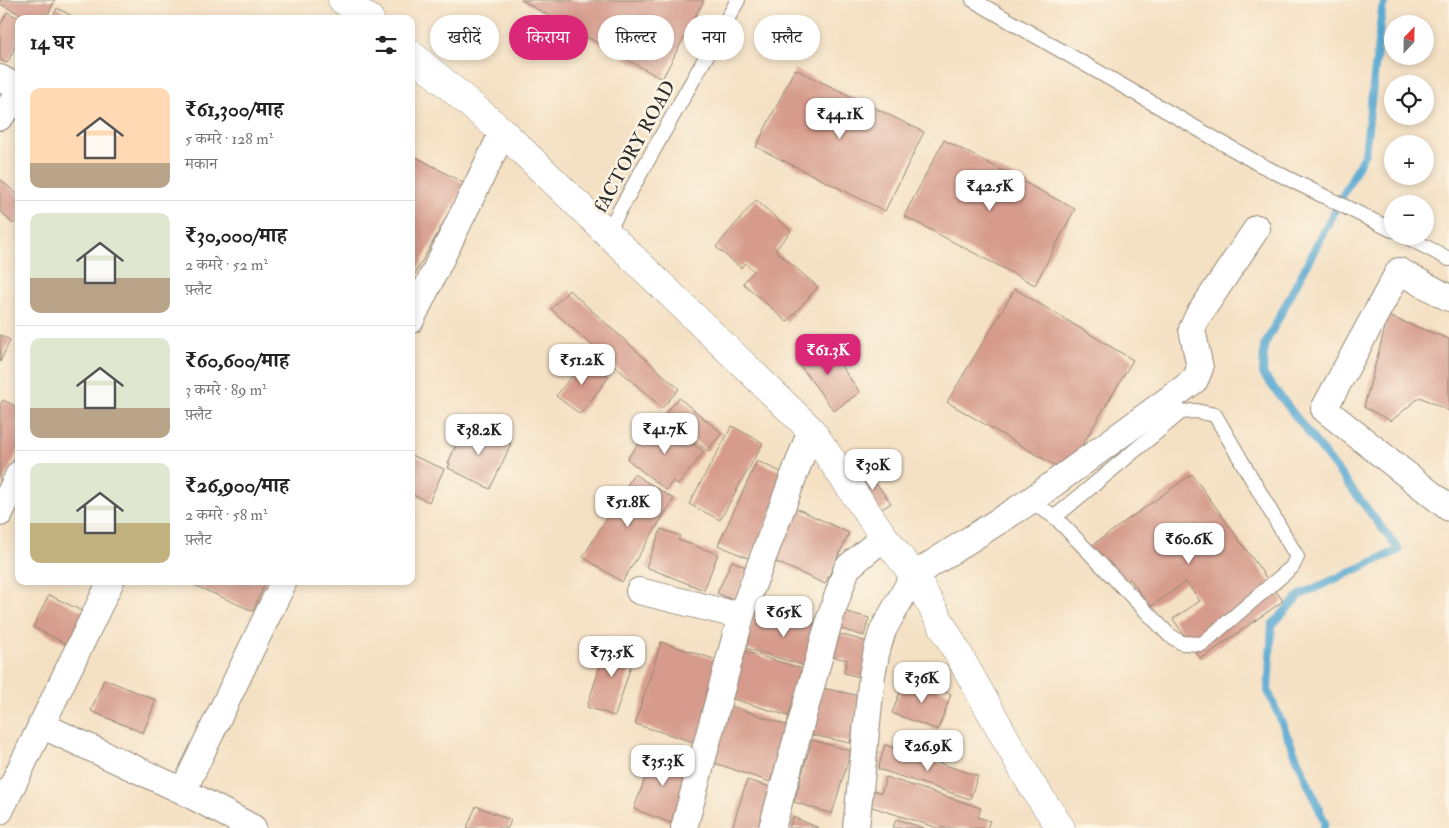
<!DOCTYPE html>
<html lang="hi">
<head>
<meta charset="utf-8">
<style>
  body { margin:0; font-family:"IM FELL Double Pica","Noto Serif Devanagari",serif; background:#f6f6f6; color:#222; height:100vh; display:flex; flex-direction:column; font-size:19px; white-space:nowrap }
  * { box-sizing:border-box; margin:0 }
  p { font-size:16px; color:#767676 }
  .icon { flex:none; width:28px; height:28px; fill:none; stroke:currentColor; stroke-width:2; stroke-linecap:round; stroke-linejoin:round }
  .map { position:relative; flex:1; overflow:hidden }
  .side { position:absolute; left:15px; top:15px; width:400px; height:570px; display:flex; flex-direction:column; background:#fff; border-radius:10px; box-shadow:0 2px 8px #0003 }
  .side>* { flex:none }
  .guide { position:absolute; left:430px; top:15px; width:475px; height:45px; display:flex; gap:10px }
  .needle { width:32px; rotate:22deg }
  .controls { position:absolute; left:1384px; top:15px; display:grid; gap:10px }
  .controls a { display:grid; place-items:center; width:50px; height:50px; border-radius:50%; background:#fff; box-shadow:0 2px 8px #0003; font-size:25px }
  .price { position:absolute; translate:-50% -42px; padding:0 11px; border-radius:10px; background:#fff; color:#222; font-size:16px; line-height:32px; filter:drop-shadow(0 1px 2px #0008) }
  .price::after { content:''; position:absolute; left:50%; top:30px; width:15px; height:11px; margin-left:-8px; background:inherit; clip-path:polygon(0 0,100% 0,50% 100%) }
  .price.active { background:#db2777; color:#fff }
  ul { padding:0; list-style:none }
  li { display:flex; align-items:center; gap:15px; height:125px; padding:0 15px }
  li+li { border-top:1px solid #e0e0e0 }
  li span { display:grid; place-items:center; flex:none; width:140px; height:100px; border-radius:10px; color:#555 }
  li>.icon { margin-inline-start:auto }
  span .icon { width:60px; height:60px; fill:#fffc; stroke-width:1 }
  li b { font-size:21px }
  h2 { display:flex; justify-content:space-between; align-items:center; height:60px; padding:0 15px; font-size:21px }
  .pill { padding:0 18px; border-radius:22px; background:#fff; box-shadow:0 2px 8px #0003; font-size:18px; line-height:45px }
  .pill.active { background:#db2777; color:#fff }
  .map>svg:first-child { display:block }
</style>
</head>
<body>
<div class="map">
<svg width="1449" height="828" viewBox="0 0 1449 828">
  <rect width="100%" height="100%" fill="#fcf5e5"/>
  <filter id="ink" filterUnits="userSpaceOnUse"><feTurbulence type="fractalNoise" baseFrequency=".02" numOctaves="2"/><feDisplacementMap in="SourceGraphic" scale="10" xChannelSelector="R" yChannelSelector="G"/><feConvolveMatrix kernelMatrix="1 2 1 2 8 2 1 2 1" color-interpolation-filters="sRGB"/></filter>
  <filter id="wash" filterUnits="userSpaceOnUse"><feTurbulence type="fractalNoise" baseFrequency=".0096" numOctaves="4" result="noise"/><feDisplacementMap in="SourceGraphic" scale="20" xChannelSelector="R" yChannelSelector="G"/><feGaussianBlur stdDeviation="1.12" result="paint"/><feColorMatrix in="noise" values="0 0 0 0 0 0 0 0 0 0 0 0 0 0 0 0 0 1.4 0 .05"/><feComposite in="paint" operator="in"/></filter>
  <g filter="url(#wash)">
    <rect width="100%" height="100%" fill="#f4e0c3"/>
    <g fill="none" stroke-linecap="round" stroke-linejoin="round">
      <path stroke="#56a8d1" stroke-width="8" d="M1323,828L1325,823L1268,691L1272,625L1300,595L1399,550L1263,374L1264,346L1365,153L1382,9L1386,0"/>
    </g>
    <g id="blocks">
      <path fill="#d69b8c" d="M0,0H55L46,19H30L0,4Z
        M521,0H704L662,79Z
        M57,8L72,16L71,19H52Z
        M7,12L19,18V39L7,63L0,60V26Z
        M795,69L924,132L885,211L756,147Z
        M944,140L1075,209L1035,285L904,216Z
        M411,154L465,184L411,281Z
        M0,179L19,196V218L13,224L0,211Z
        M756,200L791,231L775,250L818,287L787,322L743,283L754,271L745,263L741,268L716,247Z
        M1015,289L1133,360L1066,472L947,402Z
        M569,290L679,389L662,408L551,309Z
        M1388,316L1449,339V411L1420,397L1391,421L1364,407Z
        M0,335L10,340L0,362Z
        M822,340L860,392L834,411L796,360Z
        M585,359L609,377L580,414L556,396Z
        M679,398L722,433L707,451L664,415Z
        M3,400L19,408V449L0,487V405Z
        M659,417L704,452L678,485L673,481L666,490L627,459Z
        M466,424L511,444L490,489L448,468L450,463H448Z
        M732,426L763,443L720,520L689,504Z
        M411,455L444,469L429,502L411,494Z
        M757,461L788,475L750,559L718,545Z
        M867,471L891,503L879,511L856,479Z
        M634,474L674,499L622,582L583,557Z
        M1192,474L1283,601L1201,659L1173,619L1200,601L1186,582L1150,607L1130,579L1117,588L1088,548Z
        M796,508L849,533L825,584L772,560Z
        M661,529L680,536L678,540L718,554L704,590L646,567Z
        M732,561L748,568L734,601L717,593Z
        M185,581H266L253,611Z
        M49,595L86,613L70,646L33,627Z
        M757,607L824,627L812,668L745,648Z
        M840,610L869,618L864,636L835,627Z
        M836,633L868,642L863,678L844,673L847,660L830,656Z
        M608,641L636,650L615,716L587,707Z
        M661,642L723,662L697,743L635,724Z
        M741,650L810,671L795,718L727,697Z
        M906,677L951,694L938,730L892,713Z
        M104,679L156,700L143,733L91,711Z
        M822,688L860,696L850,743L812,735Z
        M726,704L789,726L770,782L706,760Z
        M812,740L851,751L832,814L794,802Z
        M885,745L978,776L970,799L878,769Z
        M655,751L692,765L671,823L634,809Z
        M886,777L981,808L978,817L990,821L987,828H938L866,805L871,789L881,793Z
        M747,780L777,789L765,828H732Z
        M476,806L511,820L508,828H467Z
        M793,817L819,828H789Z
        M896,819L924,828H893Z"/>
    </g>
  </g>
  <g filter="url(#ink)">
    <use href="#blocks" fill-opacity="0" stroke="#908677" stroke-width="1"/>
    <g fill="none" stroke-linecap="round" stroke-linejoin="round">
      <g stroke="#908677" stroke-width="16">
        <path id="service" d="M973,0L1259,164L1392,230
          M608,231L738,0
          M1405,236L1449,259
          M1030,501L1055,517L1169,635L1182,643L1202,644L1292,567L1297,557L1215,415L1196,411L1181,412L1055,517"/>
      </g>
      <g stroke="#908677" stroke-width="28">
        <path id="minor" d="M0,78L16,87L19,93
          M0,117L19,95
          M1449,298L1399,271L1324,409L1449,508
          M411,320L503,132
          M0,513L19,474
          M639,591L741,616
          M41,725L183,791
          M0,811L111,581
          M253,828L183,791L284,581
          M684,828L741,616L811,430
          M772,828L830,618L847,568L884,537
          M856,828L872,675L877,650L883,630L914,575L1030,501L1195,380L1200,368L1192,329L1198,316L1257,228"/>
      </g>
      <g stroke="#908677" stroke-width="29">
        <path id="tertiary" d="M342,0L370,19
          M411,54L503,132L811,430L884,537L914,575L1031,784L1061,828"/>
      </g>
      <use href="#service" stroke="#fff" stroke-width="14"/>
      <use href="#minor" stroke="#fff" stroke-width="26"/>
      <use href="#tertiary" stroke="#fff" stroke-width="28"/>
    </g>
  </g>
  <g text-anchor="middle" stroke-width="5" stroke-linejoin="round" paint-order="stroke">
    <g font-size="19" fill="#2b2b2b" stroke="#fcf5e5">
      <text transform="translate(634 146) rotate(-61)" y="7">fACTORY ROAD</text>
    </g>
  </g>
</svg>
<div class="controls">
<a><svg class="needle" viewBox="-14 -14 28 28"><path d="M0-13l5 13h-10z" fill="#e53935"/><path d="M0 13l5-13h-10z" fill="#767676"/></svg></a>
<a><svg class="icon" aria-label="locate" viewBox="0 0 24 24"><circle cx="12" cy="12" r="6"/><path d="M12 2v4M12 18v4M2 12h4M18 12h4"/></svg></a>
<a>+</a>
<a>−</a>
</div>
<b class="price" style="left:840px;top:140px">₹44.1K</b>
<b class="price" style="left:990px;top:212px">₹42.5K</b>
<b class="price active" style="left:828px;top:376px">₹61.3K</b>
<b class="price" style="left:582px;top:386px">₹51.2K</b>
<b class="price" style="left:665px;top:455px">₹41.7K</b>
<b class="price" style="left:479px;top:456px">₹38.2K</b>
<b class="price" style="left:873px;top:491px">₹30K</b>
<b class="price" style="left:628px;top:528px">₹51.8K</b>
<b class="price" style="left:1189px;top:565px">₹60.6K</b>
<b class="price" style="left:784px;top:638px">₹65K</b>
<b class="price" style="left:612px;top:678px">₹73.5K</b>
<b class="price" style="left:922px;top:704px">₹36K</b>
<b class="price" style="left:928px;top:772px">₹26.9K</b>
<b class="price" style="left:663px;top:787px">₹35.3K</b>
<div class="guide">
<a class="pill">खरीदें</a>
<a class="pill active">किराया</a>
<a class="pill">फ़िल्टर</a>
<a class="pill">नया</a>
<a class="pill">फ़्लैट</a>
</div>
<section class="side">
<h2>14 घर<svg class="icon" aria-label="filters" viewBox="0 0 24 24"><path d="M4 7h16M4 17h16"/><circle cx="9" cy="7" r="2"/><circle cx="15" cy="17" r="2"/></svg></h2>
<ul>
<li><span style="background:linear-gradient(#ffd9b3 75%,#b9a48a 0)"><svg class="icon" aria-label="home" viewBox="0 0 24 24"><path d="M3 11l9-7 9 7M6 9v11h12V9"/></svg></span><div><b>₹61,300/माह</b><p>5 कमरे · 128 m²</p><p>मकान</p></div></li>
<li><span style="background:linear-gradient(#dfe7d0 65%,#b9a48a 0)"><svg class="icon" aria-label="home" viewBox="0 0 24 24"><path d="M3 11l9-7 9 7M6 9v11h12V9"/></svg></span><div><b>₹30,000/माह</b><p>2 कमरे · 52 m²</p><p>फ़्लैट</p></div></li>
<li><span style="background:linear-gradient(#dfe7d0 70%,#b9a48a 0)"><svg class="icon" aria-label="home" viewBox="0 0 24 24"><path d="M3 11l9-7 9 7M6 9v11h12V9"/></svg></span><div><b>₹60,600/माह</b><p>3 कमरे · 89 m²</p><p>फ़्लैट</p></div></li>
<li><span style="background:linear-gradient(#dfe7d0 60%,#c2b280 0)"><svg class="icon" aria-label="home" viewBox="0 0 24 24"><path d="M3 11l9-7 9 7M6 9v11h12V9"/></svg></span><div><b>₹26,900/माह</b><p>2 कमरे · 58 m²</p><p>फ़्लैट</p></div></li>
</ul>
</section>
</div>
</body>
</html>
